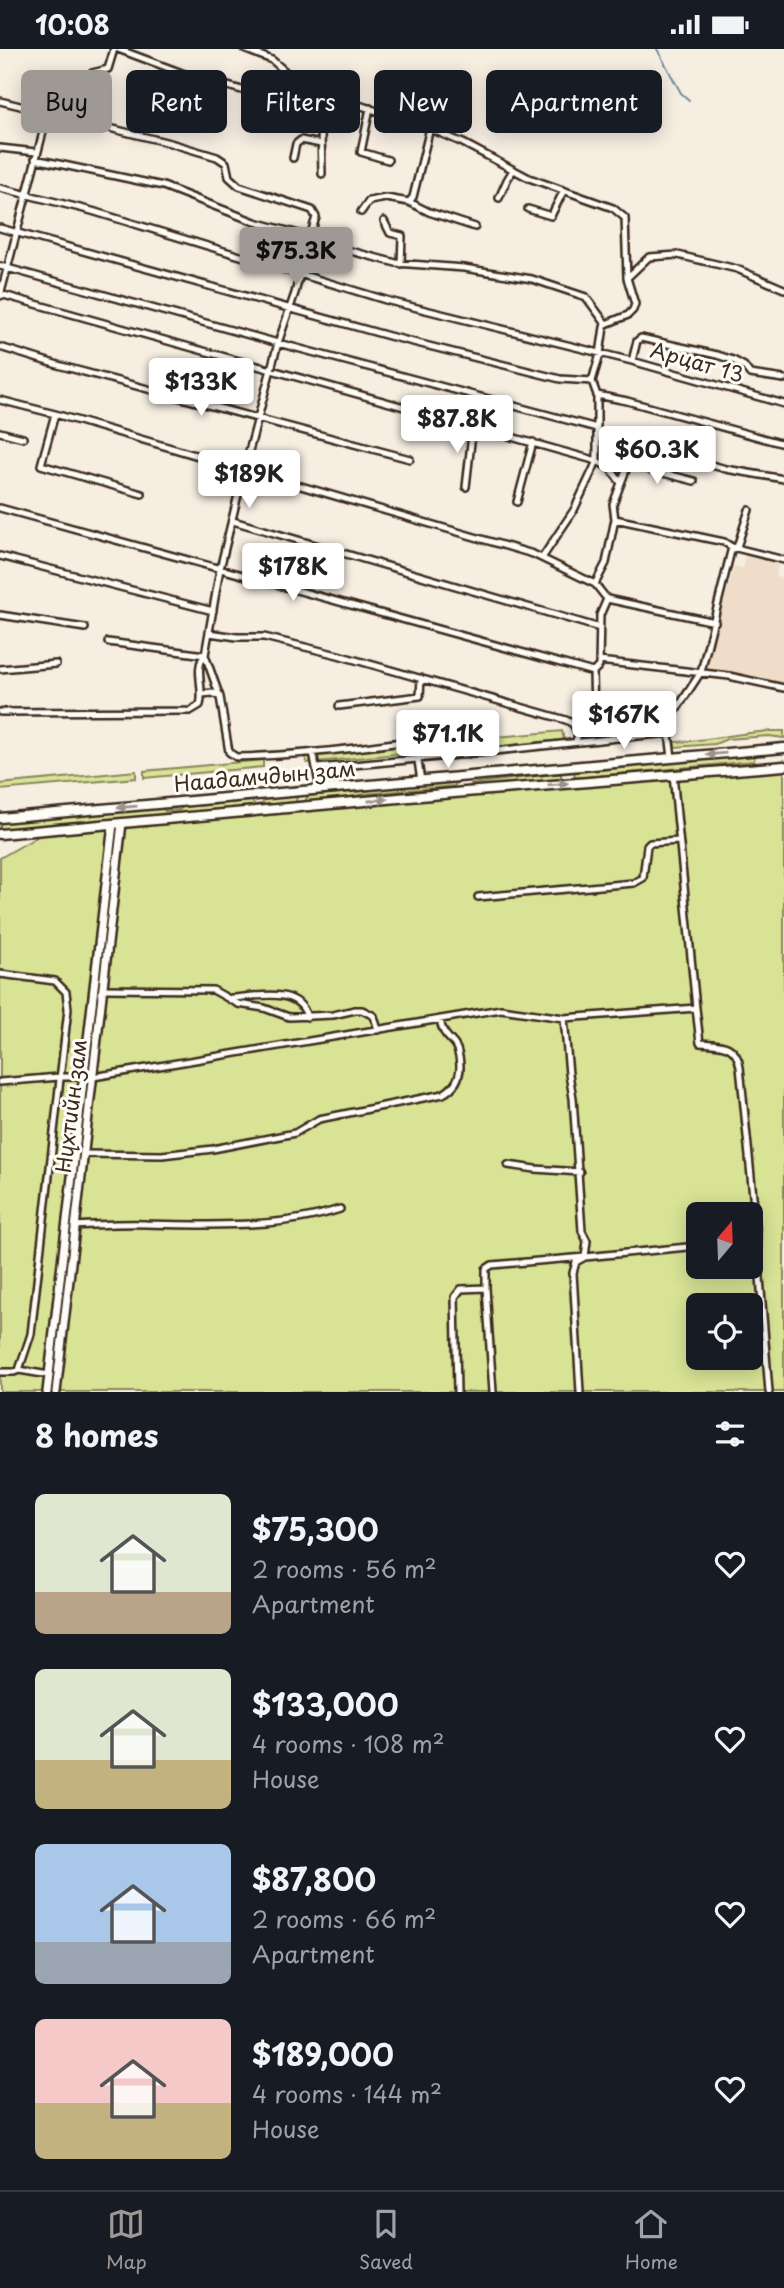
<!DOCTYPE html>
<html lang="en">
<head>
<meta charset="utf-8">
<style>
  body { margin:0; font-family:"Playpen Sans",sans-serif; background:#242831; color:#f1f3f6; height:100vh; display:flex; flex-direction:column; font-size:26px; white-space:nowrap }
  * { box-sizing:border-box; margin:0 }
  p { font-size:23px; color:#9ea1a6 }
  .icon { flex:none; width:38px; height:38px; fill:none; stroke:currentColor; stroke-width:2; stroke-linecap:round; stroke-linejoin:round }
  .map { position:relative; height:1343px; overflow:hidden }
  .details { display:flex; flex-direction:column; background:#171b24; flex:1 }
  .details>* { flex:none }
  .guide { position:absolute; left:21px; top:21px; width:742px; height:63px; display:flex; gap:14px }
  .needle { width:46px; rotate:19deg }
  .buttons { position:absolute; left:686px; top:1153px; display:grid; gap:14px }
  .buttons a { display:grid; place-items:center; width:77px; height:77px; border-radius:10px; background:#171b24; box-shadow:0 4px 18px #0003; font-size:35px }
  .price { position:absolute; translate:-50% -60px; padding:0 16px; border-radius:7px; background:#fff; color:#222; font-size:23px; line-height:46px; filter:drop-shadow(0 2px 4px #0008) }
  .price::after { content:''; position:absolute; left:50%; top:42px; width:21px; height:16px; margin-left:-10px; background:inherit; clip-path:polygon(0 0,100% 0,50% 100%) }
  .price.on { background:#9f9995; color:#111 }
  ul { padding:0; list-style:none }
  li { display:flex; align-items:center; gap:21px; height:175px; padding:0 35px }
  li span { display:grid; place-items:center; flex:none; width:196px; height:140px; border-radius:10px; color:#555 }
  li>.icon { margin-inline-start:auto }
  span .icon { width:84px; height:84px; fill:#fffc; stroke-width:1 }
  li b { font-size:30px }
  h2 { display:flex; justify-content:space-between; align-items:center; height:84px; padding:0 35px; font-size:30px }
  .chip { padding:0 24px; border-radius:10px; background:#171b24; box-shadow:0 4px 18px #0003; font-size:24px; line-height:63px }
  .chip.on { background:#9f9995; color:#111 }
  .status { display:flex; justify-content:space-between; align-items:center; height:49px; padding:0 35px; background:#171b24; direction:ltr }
  .status svg { height:19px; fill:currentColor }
  .dock { display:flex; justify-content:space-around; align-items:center; height:98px; border-top:2px solid #363941; background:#171b24; font-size:19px; color:#9ea1a6 }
  .dock a { display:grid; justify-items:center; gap:4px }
  .dock .on { color:#9f9995 }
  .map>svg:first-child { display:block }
</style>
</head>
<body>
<div class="status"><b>10:08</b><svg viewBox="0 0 49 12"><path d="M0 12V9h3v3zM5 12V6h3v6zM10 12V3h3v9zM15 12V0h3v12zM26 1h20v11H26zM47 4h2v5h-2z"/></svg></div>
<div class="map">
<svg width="784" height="1343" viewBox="0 0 784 1343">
  <rect width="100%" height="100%" fill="#f7eee2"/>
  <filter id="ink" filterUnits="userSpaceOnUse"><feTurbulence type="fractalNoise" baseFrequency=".0143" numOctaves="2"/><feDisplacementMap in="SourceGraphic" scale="14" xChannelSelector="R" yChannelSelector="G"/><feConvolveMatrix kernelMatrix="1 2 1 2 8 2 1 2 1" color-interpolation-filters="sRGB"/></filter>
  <g filter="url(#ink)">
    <path fill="#f0ddc9" d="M745,505L779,514L776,527L784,530V636L705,621L734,517L743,519Z"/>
    <path fill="#d8e396" stroke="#8a865a" stroke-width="2" fill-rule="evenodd" d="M562,682L564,691L472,700L433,701V694Z
      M770,682H784V689L769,687L727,690L715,695L675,698L674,693C707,692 738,684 770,682Z
      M415,696L416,703L307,714L305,706Z
      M749,706L755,708L754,712L575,729L574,723Z
      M263,711V718L144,729V722Z
      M784,719V1343H0V809L56,777L0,781V773L162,759L165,762L179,761L183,758L252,752L255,756L264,755L262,751L297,747L296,753L305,752L308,747L455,733L457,734L454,737L365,745L345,749ZM698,1166H751V1218H698ZM698,1256H751V1309H698Z
      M136,722V729L0,741V735Z
      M561,724V730L470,738L471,735Z"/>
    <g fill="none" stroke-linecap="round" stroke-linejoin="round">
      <path stroke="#738ba0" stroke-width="2" d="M657,0L681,44L689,51"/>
      <g stroke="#3b2a1e" stroke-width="10">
        <path id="minor" d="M118,0L182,24L284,53L312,40
          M244,0L272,11L295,31L316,42L426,78L463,94L529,129L613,159L625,169L627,229L635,255L633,261L628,266L606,275L604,278L600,305L592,332L597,346V412L610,419L621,434L613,455L615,470L724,493L732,498L784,511
          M92,24L108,20L114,0
          M0,52L170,94L217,108L226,114L229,128L239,137L312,161L316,168L310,188
          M370,59L361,103L388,111
          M0,99L36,103
          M293,109L296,95L301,91L321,95
          M35,110L163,137L255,173L310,188L309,191L396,214L464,219L532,230L586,248L606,275
          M322,125L321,81L329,46
          M0,139L92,162L389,252L632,312L784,355
          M499,149L507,131L513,121
          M409,153L429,163L475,178
          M528,160L551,167L563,143
          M361,163L369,152L386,149L409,153L413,148L430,79
          M384,172L390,184L402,187L401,215
          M0,179L389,287L560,330L592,332
          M309,191L295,244L278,294L244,421L220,520L205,606L220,648L229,703L236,708C321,706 407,693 491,679
          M0,217L278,294L597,379
          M627,229L649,208L678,206L737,220L784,240
          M0,245L597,412L574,461L542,509
          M0,247L48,64
          M0,298L58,316L410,410
          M632,312L637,292L641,289L717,306L733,311L744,317L750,325L784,330
          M597,346L627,352L784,395
          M0,351L55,365L533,505L595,535L607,550L715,573
          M55,365L41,416L142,445
          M0,383L23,389
          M628,415L694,432
          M621,434L636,395L726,420L784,430
          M466,438L473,376
          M517,453L533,393
          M0,459L593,623
          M233,472L600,579
          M737,498L749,461
          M0,507L213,562
          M595,535L606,514L615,470
          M0,566L85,579
          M209,584L237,588H264L338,606L566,671L573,675L578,685L576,692
          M599,612L729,627L784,639
          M0,620L56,615
          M202,645L213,644L220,648
          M339,657L420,647L421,629
          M0,663L190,662L200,656C205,640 193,619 205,606L108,593
          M578,685L591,676L594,665L593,623L599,617L600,566L607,550
          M313,703L320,740
          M672,709L669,684L673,666L701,623L732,498
          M317,719C435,710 552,695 669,684
          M421,732L418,712L423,690
          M478,848L634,834L643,829L647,797L650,794L679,792
          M0,925L55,932L66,943L68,960L31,1285L19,1321L14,1323H0
          M103,940L213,941L238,955L264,959L289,968L333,966L355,961H362L374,967L378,981
          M231,949C256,948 298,936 307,968
          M696,959L700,994C721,996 736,994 740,1018L756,1177L769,1343
          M0,1033L59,1028H93L501,960L564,969L696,959L673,725
          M83,1105L162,1106L213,1100L295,1084L319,1070L443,1045C461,1035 463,1019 457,1000C452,988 443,990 440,970
          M508,1116L535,1120L580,1123
          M75,1177C99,1176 122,1174 146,1175C209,1176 278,1180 340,1160
          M19,1321L49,1326
          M457,1343L455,1248L461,1240L486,1239
          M493,1343L486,1239V1220L492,1216L585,1208L587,1192L582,1182L573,1049L569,1025L564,969
          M580,1343L573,1224L576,1213L585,1208L698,1197"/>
      </g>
      <g stroke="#3b2a1e" stroke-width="12">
        <path id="major" d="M47,1343L113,775
          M56,1343L122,774"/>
      </g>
      <g stroke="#3b2a1e" stroke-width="13">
        <path id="highway" d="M0,769L784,699
          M0,785L465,743L784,717"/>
      </g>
      <use href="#minor" stroke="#fdfcf7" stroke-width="5"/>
      <use href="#major" stroke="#fdfcf7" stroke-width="7"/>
      <use href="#highway" stroke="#fdfcf7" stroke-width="8"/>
    </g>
    <defs><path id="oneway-solid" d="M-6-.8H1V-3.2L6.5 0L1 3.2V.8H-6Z" transform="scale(1.75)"/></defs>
    <g fill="#9c938a">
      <use href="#oneway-solid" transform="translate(716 705) rotate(175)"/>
      <use href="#oneway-solid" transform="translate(558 735) rotate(-5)"/>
      <use href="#oneway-solid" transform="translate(378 751) rotate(-6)"/>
      <use href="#oneway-solid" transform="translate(127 758) rotate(175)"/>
    </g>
  </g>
  <g text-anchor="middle" stroke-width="6" stroke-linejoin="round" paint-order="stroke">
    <g font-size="21" fill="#3b2a1e" stroke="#fdfcf7">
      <text transform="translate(697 314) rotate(16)" y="7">Арцат 13</text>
      <text transform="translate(265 728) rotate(-5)" y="7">Наадамчдын зам</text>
      <text transform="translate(72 1057) rotate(-83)" y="7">Нүхтийн зам</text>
    </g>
  </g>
</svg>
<div class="buttons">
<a><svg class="needle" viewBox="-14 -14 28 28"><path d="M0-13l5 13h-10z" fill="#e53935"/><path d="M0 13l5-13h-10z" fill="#9ea1a6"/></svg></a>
<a><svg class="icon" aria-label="locate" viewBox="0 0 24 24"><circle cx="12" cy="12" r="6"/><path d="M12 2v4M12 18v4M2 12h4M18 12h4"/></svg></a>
</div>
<b class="price on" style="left:296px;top:238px">$75.3K</b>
<b class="price" style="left:201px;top:369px">$133K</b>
<b class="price" style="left:457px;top:406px">$87.8K</b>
<b class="price" style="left:657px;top:437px">$60.3K</b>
<b class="price" style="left:249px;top:461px">$189K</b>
<b class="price" style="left:293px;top:554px">$178K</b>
<b class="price" style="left:624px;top:702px">$167K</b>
<b class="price" style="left:448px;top:721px">$71.1K</b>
<div class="guide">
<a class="chip on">Buy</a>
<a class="chip">Rent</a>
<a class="chip">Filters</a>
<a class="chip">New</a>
<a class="chip">Apartment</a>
</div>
</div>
<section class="details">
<h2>8 homes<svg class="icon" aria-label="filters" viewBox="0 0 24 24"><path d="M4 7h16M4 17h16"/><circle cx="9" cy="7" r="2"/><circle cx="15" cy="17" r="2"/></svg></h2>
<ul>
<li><span style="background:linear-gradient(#dfe7d0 70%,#b9a48a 0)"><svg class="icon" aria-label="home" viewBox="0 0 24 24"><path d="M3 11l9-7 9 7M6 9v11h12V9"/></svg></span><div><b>$75,300</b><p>2 rooms · 56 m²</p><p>Apartment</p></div><svg class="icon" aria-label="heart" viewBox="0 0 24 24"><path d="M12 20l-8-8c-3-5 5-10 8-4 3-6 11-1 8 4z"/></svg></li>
<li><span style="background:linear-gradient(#dfe7d0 65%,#c2b280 0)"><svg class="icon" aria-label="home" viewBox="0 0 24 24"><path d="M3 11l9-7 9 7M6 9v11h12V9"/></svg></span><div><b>$133,000</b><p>4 rooms · 108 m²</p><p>House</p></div><svg class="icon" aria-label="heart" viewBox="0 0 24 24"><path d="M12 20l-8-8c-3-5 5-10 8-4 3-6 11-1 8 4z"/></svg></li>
<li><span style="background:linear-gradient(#a9c7e8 70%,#9aa5b1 0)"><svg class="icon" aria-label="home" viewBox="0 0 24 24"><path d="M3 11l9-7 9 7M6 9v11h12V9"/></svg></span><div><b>$87,800</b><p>2 rooms · 66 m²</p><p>Apartment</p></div><svg class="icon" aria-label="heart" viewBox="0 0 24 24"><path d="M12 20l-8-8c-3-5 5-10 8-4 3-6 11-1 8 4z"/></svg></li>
<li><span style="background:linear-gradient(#f6c9c9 60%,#c2b280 0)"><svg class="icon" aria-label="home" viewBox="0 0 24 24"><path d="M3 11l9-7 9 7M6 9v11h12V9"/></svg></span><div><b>$189,000</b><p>4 rooms · 144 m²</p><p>House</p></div><svg class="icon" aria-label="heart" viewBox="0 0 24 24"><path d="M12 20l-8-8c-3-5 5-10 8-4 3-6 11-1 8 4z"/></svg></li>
</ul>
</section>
<nav class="dock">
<a class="on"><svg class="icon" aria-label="map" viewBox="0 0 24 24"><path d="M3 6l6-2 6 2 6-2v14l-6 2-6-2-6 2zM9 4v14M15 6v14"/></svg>Map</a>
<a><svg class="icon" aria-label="saved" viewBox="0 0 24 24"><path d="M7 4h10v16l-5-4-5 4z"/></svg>Saved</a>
<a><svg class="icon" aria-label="home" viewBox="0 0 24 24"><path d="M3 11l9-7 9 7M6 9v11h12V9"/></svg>Home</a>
</nav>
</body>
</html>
